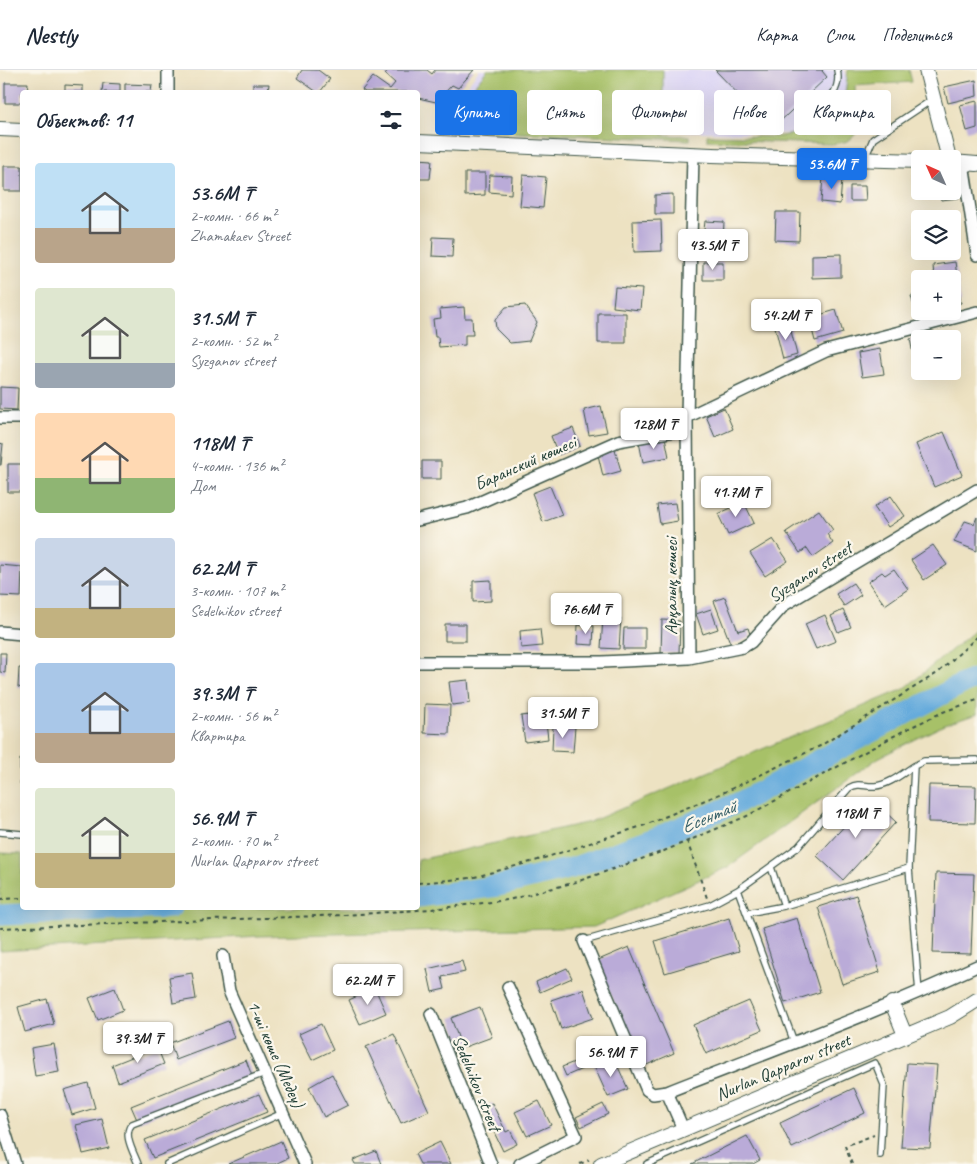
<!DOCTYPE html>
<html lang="ru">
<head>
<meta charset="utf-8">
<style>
  body { margin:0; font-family:Caveat,sans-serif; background:#f2f2f3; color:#1f2937; height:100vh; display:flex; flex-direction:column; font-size:19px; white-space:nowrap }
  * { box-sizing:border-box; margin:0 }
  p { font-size:16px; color:#747a83 }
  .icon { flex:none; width:28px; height:28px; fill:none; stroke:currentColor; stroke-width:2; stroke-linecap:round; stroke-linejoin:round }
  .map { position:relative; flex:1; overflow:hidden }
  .sheet { position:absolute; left:20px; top:20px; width:400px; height:820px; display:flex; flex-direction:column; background:#fff; border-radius:5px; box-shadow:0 5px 20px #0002 }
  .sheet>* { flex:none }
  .top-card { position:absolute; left:435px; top:20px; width:466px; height:45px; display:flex; gap:10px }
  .needle { width:32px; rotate:315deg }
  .controls { position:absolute; left:911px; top:80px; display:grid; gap:10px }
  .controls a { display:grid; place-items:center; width:50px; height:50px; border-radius:5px; background:#fff; box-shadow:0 5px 20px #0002; font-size:25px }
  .price { position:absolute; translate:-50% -42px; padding:0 11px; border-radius:5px; background:#fff; color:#222; font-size:16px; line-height:32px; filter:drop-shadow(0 1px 2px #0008) }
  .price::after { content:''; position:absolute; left:50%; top:30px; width:15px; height:11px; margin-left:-8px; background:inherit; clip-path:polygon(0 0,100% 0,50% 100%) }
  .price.selected { background:#1a73e8; color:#fff }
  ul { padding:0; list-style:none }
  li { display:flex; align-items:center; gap:15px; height:125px; padding:0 15px }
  li span { display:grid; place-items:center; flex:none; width:140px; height:100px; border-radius:5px; color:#555 }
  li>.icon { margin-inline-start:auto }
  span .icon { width:60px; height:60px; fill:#fffc; stroke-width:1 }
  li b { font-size:21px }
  h2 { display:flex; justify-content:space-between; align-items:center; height:60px; padding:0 15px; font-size:21px }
  .tag { padding:0 18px; border-radius:5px; background:#fff; box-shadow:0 5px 20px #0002; font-size:18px; line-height:45px }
  .tag.selected { background:#1a73e8; color:#fff }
  header { display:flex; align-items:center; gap:30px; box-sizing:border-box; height:70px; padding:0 25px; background:#fff; border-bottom:1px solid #e0e1e3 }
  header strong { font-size:24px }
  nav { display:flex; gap:28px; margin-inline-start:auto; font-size:18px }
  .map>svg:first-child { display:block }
</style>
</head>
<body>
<header>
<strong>Nestly</strong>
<nav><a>Карта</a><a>Слои</a><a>Поделиться</a></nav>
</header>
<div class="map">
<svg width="977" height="1094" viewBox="0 0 977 1094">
  <rect width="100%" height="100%" fill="#fbf7ec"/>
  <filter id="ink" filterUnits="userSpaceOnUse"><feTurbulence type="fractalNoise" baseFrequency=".02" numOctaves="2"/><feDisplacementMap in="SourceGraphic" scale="10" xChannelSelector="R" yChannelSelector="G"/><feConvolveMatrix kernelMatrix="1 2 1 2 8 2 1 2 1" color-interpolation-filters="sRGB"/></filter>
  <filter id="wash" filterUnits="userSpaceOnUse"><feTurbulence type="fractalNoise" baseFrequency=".0096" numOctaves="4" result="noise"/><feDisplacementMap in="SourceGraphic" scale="20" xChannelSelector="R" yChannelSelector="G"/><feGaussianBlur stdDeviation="1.12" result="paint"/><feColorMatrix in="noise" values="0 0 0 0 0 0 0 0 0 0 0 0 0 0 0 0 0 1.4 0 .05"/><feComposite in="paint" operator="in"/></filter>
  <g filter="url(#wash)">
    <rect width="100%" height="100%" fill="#ede2c2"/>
    <path fill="#dcd5f6" d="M479,0H845L848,10L843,65L469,57L466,17Z"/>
    <path fill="#a7c167" stroke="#637f4e" d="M487,0H663V65L690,66V70L476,61L471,20Z
      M848,0H909L912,12L855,16L856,63C850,73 841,73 831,74L707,70V65L776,67L820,58L844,33Z
      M977,559V644L944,655L878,688L728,797L594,857L260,866L0,881V783L22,784V838H418V790L590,752L904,619Z"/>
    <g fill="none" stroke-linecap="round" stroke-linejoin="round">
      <path stroke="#66abdc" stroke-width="21" d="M418,827L498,816L572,798L660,766L740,732L960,615L977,608
        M0,845L171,838"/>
    </g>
    <g id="blocks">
      <path fill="#baabd8" d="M302,0H318L330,9L320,22H317L297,8Z
        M388,0H427L432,4L435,0H474L458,18L452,15L436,32L418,28V22H365L362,20L373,7L390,19L395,13L385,4Z
        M715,0H823L822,1L827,7L772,59Z
        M976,10L977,26L948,33L944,17Z
        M5,13H28L27,22H22V33H5Z
        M103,13L120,14V22H102Z
        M125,14L152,15L151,22H125Z
        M253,14H269L268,22H253Z
        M65,15L83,16V22H65Z
        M977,31V58L967,61L960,35Z
        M418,89L432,90L430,109H418Z
        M4,96H22V121H4Z
        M465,103H485V125L465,126Z
        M490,105L512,106L511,124L489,122Z
        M523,105L546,107L543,138L520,136Z
        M823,107L842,109L840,134L821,132Z
        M957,111L959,128L941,130L939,121H952V112Z
        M850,116H865L866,131H850Z
        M673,124V144H655V125Z
        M776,142H800L799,171L775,170Z
        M661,150L662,181L634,182L633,151Z
        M705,151L724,152L723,171L703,169Z
        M433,167L453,168L452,187L432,186Z
        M841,184V207L812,208V185Z
        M703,192H723V210H703Z
        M955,192L961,233L952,235V209H934L933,195Z
        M615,217L642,219L640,240L613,237Z
        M920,223V241H932L933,244L918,249L911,226Z
        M525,235L537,252L529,271L510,273L496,259L495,250L506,237Z
        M464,237L465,248H472L473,265H465V275L439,277L438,267H435L433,249L441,248L440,239Z
        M836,240L843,263L815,271L809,248Z
        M598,243H626V273H598Z
        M789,253L797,285L783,289L775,257Z
        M927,265L928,269H920V287L914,289L910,269Z
        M880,279L884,304L862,307L858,283Z
        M0,317L18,318L17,340L0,339Z
        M601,336L607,362L589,365L584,340Z
        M724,338L733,359L715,367L706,346Z
        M573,358L580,376L558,385L551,366Z
        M944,362L962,405L934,417L916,374Z
        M665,367L669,387L643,392L639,372Z
        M0,373L3,374L1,395H0Z
        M615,380L621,401L603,406L598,385Z
        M422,391H441V409H422Z
        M8,394H22V422H8Z
        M550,416L562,445L543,452L532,423Z
        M891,426L905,446L888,457L874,437Z
        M744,432L754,453L728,465L718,444Z
        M675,433L678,451L660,454L657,435Z
        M819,440L833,460L827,464L833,473L813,487L807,478L800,483L786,462Z
        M977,447V481L954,472L965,451L974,454Z
        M773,469L788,491L765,506L750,483Z
        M933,475L947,495L924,510L911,490Z
        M0,495L22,497L21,527L0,526Z
        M894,499L908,519L885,535L868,512L882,502L885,505Z
        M491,510V531L473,532V511Z
        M853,513L861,525L844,536L836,524Z
        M725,527L738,561L748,558L751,567L731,575L714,531Z
        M711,539L718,559L703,564L696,544Z
        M843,540L851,557L838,562L831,546Z
        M825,545L836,571L816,579L805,554Z
        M603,547L621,548L619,579L601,578Z
        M662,550L680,551L679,583H661Z
        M445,554H466V571H445Z
        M578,555L594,556L593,575L577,574Z
        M624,558H645V579H623Z
        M540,559L542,576L521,578L520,561Z
        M0,583H6L5,603L0,602Z
        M19,598H22V618L18,617Z
        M468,610L470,633L452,635L449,612Z
        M425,634L450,635L449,664L424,663Z
        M545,643L548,669L525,672L521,646Z
        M553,656L575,657L573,682L552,681Z
        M20,689H22V714H20Z
        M929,715L976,716L975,753L928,752Z
        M870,728L896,752L843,810L817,786Z
        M936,803L974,804L971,884L933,883Z
        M856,825L880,902L842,914L818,837Z
        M729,848L739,881L665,903L655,871Z
        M797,848L820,922L785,933L762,859Z
        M629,877L674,983L642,997L596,891Z
        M462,891L465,902L442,907L445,919L432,922L427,899Z
        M567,898L572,908L540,922L536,912Z
        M192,903L196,929L173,933L169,907Z
        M115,918L123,940L98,950L89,928Z
        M375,918L386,943L360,954L349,930Z
        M583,919L593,948L561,959L551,930Z
        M47,929L54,954L25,962L18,937Z
        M749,931L762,960L706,984L693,955Z
        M480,937L492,967L462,978L451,948Z
        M228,951L234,968L176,990L170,973Z
        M321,954L333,980L312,990L299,964Z
        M394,964L429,1041L401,1053L366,977Z
        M54,974L59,1002L35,1006L31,978Z
        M157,977L164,994L118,1012L112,995Z
        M614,988L628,1019L608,1027L594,996Z
        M246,990L252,1006L138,1052L131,1036Z
        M579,990L582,999L566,1006L562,997Z
        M907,993L937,995L930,1078L901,1077Z
        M332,1004L348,1035L324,1047L309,1017Z
        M88,1013L95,1038L72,1045L64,1020Z
        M854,1018L865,1043L792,1078L780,1053Z
        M259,1024L267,1042L153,1088L145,1070Z
        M539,1031L551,1055L527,1066L515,1042Z
        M492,1033L506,1062L510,1060L517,1074L503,1081L482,1037Z
        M603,1034L608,1044L581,1057L576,1047Z
        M102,1049L109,1078L83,1084L76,1055Z
        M747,1066L760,1090L753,1094H692Z
        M281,1071L288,1088L275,1094H228Z
        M440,1072L451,1094H420L415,1084Z
        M376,1081L381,1094H355L353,1090Z"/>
    </g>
  </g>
  <g filter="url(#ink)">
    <use href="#blocks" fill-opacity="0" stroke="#3e5649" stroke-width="1"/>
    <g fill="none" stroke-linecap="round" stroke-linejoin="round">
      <g stroke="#3e5649" stroke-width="8">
        <path id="service" d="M814,44C827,32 842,20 837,0
          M865,88L873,69L933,29
          M0,762L22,764
          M771,797L784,836
          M738,820L794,972
          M747,843L784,836L909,798
          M584,871L710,835L738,820L798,777L849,718C860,712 864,717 875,716C889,715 903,703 914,696
          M919,923L909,798L914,696L924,691L977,690
          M138,1094C134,1083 122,1064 132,1054L265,1003
          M167,1094L283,1043
          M647,1094L875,993L884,1015L880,1085"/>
      </g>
      <g stroke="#3e5649" stroke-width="14">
        <path id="minor" d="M168,22V0
          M963,93L977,185
          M0,348H22
          M418,450L467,438L618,371L680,360L687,347L826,281L977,242
          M0,562L22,564
          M689,588L687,347L693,84
          M418,592H602L689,588L743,577L751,572L784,535L977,420
          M584,871L647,1020L653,1024L667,1022C771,981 876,943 977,896
          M223,886L229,921L305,1094
          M508,917L576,1066L520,1094
          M431,944L491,1094
          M667,1022L683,1059
          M0,1045L15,1094"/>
      </g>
      <g stroke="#3e5649" stroke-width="16">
        <path id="tertiary" d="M926,0L949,89
          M0,59L22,60
          M418,72L712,85L920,91
          M952,92L977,94
          M892,933L905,965
          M601,1094L950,947L977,930"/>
      </g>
      <path stroke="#3e5649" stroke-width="2" stroke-dasharray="4 4" stroke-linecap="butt" d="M687,771L707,828
        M418,813L471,808L538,790L645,755L727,721L820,676L939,602L977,567
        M0,829L22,828
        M0,858L345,845L432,839L508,830L576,812L664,781L747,746L905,660L943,642L977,630
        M580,1094L589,1090
        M852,1094L845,1076L874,1065"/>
      <use href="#service" stroke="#fff" stroke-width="5.5"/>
      <use href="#minor" stroke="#fff" stroke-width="11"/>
      <use href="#tertiary" stroke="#fff" stroke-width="14"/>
    </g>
  </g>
  <g text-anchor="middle" stroke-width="4.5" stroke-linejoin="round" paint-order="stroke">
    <g font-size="18" fill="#1f3d34" stroke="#fbf7ec">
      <text transform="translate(525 393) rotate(-24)" y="6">Баранский көшесі</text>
      <text transform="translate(810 502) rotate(-33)" y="6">Syzganov street</text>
      <text transform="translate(671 516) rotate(-90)" y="6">Арқалық көшесі</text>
      <text transform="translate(276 984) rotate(66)" y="6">1-ші көше (Медеу)</text>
      <text transform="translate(783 997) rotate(-23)" y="6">Nurlan Qapparov street</text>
      <text transform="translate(477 1013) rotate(68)" y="6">Sedelnikov street</text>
    </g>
    <g font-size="19" font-style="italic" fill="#345e66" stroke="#fbf7ec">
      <text transform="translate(708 746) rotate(-23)" y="7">Есентай</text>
    </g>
  </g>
</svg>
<div class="controls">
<a><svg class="needle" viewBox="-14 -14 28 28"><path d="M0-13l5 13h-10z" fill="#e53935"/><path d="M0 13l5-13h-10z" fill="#747a83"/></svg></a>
<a><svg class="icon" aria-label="layers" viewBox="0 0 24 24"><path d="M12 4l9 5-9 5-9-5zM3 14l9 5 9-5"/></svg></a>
<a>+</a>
<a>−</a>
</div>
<b class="price selected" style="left:832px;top:120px">53.6M ₸</b>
<b class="price" style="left:713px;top:201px">43.5M ₸</b>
<b class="price" style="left:786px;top:271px">54.2M ₸</b>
<b class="price" style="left:654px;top:380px">128M ₸</b>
<b class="price" style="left:736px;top:448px">41.7M ₸</b>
<b class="price" style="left:586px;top:565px">76.6M ₸</b>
<b class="price" style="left:563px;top:669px">31.5M ₸</b>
<b class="price" style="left:856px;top:769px">118M ₸</b>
<b class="price" style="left:368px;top:936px">62.2M ₸</b>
<b class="price" style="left:138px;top:994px">39.3M ₸</b>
<b class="price" style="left:611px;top:1008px">56.9M ₸</b>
<div class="top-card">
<a class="tag selected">Купить</a>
<a class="tag">Снять</a>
<a class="tag">Фильтры</a>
<a class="tag">Новое</a>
<a class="tag">Квартира</a>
</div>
<section class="sheet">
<h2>Объектов: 11<svg class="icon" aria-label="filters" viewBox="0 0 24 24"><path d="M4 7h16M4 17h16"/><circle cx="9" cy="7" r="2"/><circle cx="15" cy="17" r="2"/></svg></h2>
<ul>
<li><span style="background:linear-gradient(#bfe0f5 65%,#b9a48a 0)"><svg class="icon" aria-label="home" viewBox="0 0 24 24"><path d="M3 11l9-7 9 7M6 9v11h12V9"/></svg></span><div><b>53.6M ₸</b><p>2-комн. · 66 m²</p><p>Zhamakaev Street</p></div></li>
<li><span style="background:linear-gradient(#dfe7d0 75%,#9aa5b1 0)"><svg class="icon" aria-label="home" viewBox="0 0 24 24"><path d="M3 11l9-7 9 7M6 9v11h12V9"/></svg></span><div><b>31.5M ₸</b><p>2-комн. · 52 m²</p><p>Syzganov street</p></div></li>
<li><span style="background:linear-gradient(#ffd9b3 65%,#8fb573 0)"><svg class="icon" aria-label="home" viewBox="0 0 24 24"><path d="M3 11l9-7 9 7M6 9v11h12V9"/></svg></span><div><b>118M ₸</b><p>4-комн. · 136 m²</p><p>Дом</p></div></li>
<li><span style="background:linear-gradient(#c9d6e8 70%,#c2b280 0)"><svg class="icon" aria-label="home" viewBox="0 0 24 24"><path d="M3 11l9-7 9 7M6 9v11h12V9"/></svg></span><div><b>62.2M ₸</b><p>3-комн. · 107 m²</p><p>Sedelnikov street</p></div></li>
<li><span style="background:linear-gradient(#a9c7e8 70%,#b9a48a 0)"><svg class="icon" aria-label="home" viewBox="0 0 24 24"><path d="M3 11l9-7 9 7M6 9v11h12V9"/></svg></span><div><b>39.3M ₸</b><p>2-комн. · 56 m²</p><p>Квартира</p></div></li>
<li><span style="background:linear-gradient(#dfe7d0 65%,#c2b280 0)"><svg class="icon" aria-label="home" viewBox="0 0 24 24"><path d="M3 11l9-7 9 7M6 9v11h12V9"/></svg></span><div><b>56.9M ₸</b><p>2-комн. · 70 m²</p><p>Nurlan Qapparov street</p></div></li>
</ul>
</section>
</div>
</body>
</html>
